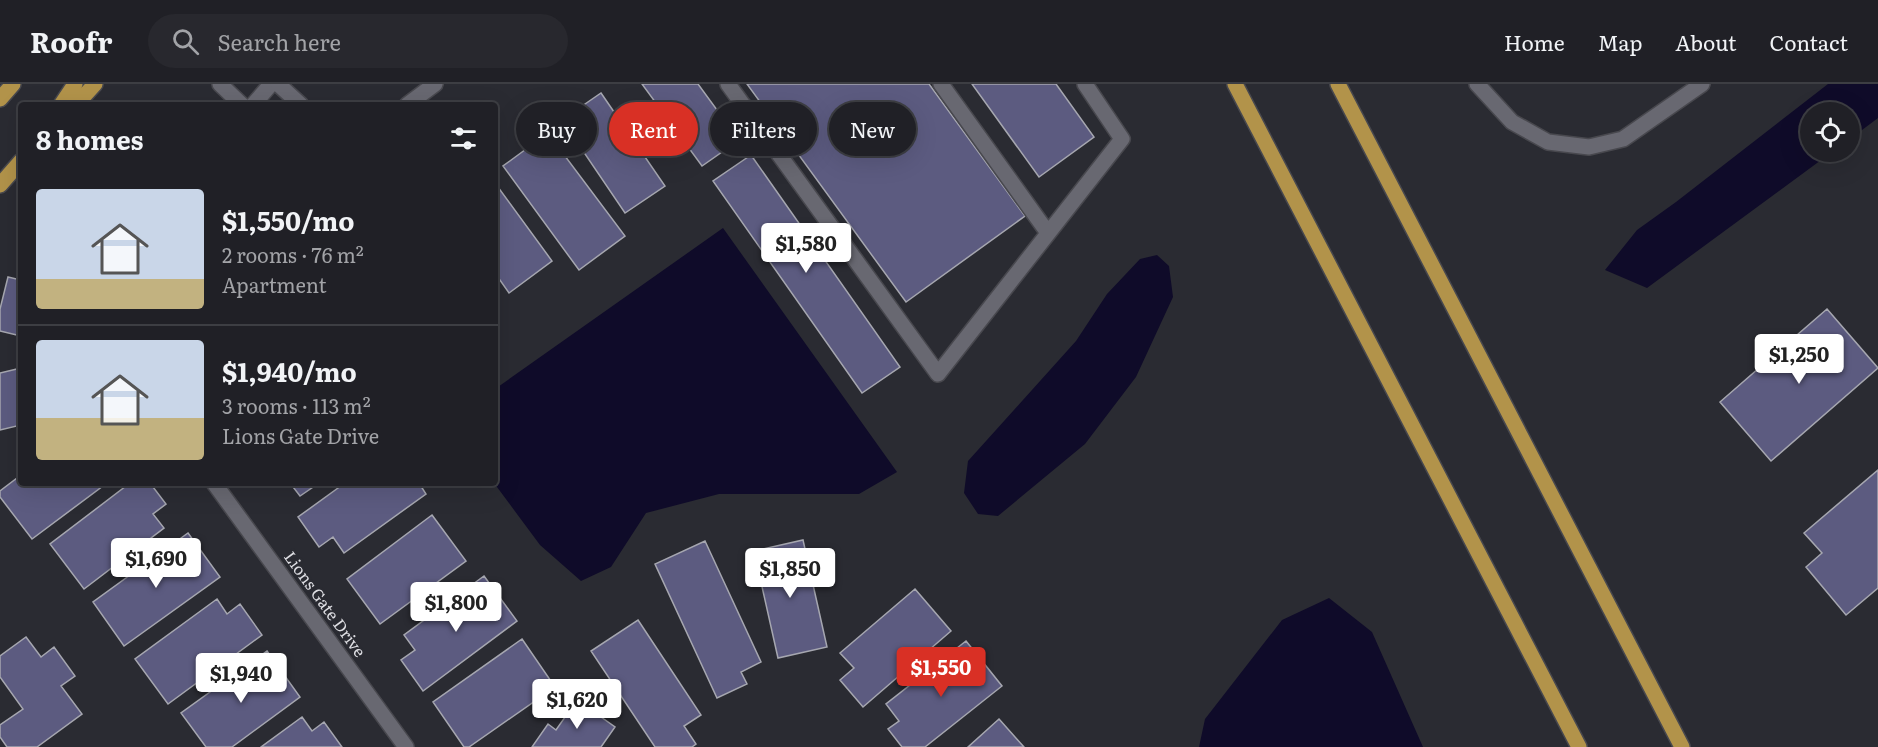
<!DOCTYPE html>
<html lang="en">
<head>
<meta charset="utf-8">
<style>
  body { margin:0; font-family:Literata,serif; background:#28282e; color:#f1f3f6; height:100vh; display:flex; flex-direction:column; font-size:22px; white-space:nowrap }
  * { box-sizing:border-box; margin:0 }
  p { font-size:20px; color:#a2a3a7 }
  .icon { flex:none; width:33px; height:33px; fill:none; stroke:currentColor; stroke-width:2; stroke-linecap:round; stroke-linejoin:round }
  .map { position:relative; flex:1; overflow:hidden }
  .side { position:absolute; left:18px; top:18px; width:480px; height:384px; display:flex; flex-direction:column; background:#202026; border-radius:6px; box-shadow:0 6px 24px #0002,0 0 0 2px #3d3e43 }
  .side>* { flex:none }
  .banner { position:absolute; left:516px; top:18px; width:570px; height:54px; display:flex; gap:12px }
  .fabs { position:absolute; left:1800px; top:18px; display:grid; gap:12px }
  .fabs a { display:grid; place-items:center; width:60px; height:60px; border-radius:50%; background:#202026; box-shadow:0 6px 24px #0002,0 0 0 2px #3d3e43; font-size:30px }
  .price { position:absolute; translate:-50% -51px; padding:0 14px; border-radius:6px; background:#fff; color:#222; font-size:20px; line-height:39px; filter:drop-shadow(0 2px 3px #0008) }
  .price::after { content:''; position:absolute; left:50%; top:36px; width:18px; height:14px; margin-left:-9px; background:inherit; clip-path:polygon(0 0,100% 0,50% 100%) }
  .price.on { background:#d93025; color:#fff }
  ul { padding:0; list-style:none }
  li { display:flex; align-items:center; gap:18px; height:150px; padding:0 18px }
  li+li { border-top:2px solid #3d3e43 }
  li span { display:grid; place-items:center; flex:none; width:168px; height:120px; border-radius:6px; color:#555 }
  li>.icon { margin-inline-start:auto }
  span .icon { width:72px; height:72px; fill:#fffc; stroke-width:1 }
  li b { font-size:26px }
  h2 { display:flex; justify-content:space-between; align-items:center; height:72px; padding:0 18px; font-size:26px }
  .chip { padding:0 21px; border-radius:27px; background:#202026; box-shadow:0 6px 24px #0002,0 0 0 2px #3d3e43; font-size:21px; line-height:54px }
  .chip.on { background:#d93025; color:#fff }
  header { display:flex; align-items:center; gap:36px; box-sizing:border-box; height:84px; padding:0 30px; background:#202026; border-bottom:2px solid #3d3e43 }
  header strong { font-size:28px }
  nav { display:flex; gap:33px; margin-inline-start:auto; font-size:21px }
  .search { width:420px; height:54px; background:#28282e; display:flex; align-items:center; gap:15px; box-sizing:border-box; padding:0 21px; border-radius:33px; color:#a2a3a7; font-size:22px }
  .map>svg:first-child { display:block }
</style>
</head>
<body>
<header>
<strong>Roofr</strong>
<div class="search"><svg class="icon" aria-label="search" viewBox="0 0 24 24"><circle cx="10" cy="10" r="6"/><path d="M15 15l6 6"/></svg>Search here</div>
<nav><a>Home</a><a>Map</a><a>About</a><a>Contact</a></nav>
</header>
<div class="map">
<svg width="1878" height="663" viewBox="0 0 1878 663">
  <rect width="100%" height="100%" fill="#2a2b32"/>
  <path fill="#0f0b29" d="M1828,0H1878V34L1850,55V28H1810V68H1832L1647,204L1605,186L1637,146L1676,118Z
    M723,144L897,388L859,410H719L646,429L611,483L581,497L540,461L494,399L495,305Z
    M1157,171L1169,182L1173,213L1136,293L1085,360L998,432L978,430L964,409L968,377L1076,257L1107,210L1140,175Z
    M1329,514L1372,548L1423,663H1199L1205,635L1282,536Z"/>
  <path fill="#5c5b80" stroke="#a6a7b0" stroke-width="1.5" d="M642,0H698L739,56L702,82Z
    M747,0H929L1025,132L906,218Z
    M972,0H1056L1094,53L1039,93Z
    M601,9L665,102L625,129L562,36Z
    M533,60L541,71L556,60L625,152L579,186L503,82Z
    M751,71L900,283L862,309L713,97Z
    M495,99L552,177L509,209L495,189Z
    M8,193L21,196V252L0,247V225Z
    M1827,225L1878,284L1771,377L1720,318Z
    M21,284V341L0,346V289Z
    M1878,386V504L1846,531L1806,483L1822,469L1804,449Z
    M21,391V399H107L32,455L0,413V407Z
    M130,399H150L166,420L153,430L164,444L84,505L50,460Z
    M290,399H319L300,412Z
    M345,399H419L426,410L344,469L333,453L319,463L298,433Z
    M432,431L466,477L380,540L347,495Z
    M188,449L220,493L124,562L93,518Z
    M803,456L827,563L778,574L754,467Z
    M705,457L761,578L741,588L747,600L717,614L655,480Z
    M484,492L517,537L423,607L401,576L415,566L404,551Z
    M915,505L951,547L863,623L840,596L854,584L840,569Z
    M217,515L227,530L240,520L262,551L168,620L135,575Z
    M638,536L701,631L684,642L696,660L692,663H655L591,567Z
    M26,553L41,573L54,563L75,592L61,602L82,630L37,663H7L0,653V641L23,625L0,593V572Z
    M522,555L555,603L469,663H464L433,618Z
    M966,557L1002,602L925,663H902L888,645L899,637L886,620Z
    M267,567L300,613L232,663H206L181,629Z
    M577,616L615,643L601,663H532L548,640L556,646Z
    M302,633L312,647L324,638L342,663H261Z
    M999,635L1024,663H968Z"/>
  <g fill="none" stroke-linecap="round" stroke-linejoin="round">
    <g stroke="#48484e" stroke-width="18">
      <path id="service" d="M728,0L938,290L1122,55L1085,0
        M941,0L1048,149
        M1477,0L1512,38L1548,58L1589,63L1623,55L1702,0
        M253,21L271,0"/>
    </g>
    <g stroke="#48484e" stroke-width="18">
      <path id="minor" d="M220,0L242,21
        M278,0L301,21
        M407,21L435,0
        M214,399L406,663"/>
    </g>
    <g stroke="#48484e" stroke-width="18">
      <path id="primary" d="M1235,0L1579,663
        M1338,0L1682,663
        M0,15L13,0
        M61,21L75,0
        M76,21L95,0
        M0,101L21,77"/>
    </g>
    <use href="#service" stroke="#686871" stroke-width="15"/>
    <use href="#minor" stroke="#686871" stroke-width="15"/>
    <use href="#primary" stroke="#b2934a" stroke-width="15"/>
  </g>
  <g text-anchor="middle" stroke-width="5" stroke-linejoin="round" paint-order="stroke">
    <g font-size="16" fill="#dedee3" stroke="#2a2b32">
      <text transform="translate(325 520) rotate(54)" y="6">Lions Gate Drive</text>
    </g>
  </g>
</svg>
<div class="fabs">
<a><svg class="icon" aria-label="locate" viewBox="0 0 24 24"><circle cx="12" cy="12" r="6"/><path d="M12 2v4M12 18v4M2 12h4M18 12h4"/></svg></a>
</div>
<b class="price" style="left:806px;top:190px">$1,580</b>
<b class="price" style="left:1799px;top:301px">$1,250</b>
<b class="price" style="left:156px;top:505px">$1,690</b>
<b class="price" style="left:790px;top:515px">$1,850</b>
<b class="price" style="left:456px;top:549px">$1,800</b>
<b class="price on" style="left:941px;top:614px">$1,550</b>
<b class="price" style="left:241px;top:620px">$1,940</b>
<b class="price" style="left:577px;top:646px">$1,620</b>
<div class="banner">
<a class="chip">Buy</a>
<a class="chip on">Rent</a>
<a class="chip">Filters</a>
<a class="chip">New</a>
</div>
<section class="side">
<h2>8 homes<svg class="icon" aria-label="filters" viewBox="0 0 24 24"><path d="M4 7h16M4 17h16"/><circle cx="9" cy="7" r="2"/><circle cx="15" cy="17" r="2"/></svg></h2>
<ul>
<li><span style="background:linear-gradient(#c9d6e8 75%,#c2b280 0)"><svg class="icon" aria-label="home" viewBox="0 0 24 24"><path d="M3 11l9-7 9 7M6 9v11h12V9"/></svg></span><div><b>$1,550/mo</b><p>2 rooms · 76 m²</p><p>Apartment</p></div></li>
<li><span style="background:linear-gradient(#c9d6e8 65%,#c2b280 0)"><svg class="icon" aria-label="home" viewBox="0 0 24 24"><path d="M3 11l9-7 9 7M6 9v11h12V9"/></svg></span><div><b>$1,940/mo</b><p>3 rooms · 113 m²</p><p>Lions Gate Drive</p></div></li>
</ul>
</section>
</div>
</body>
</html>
